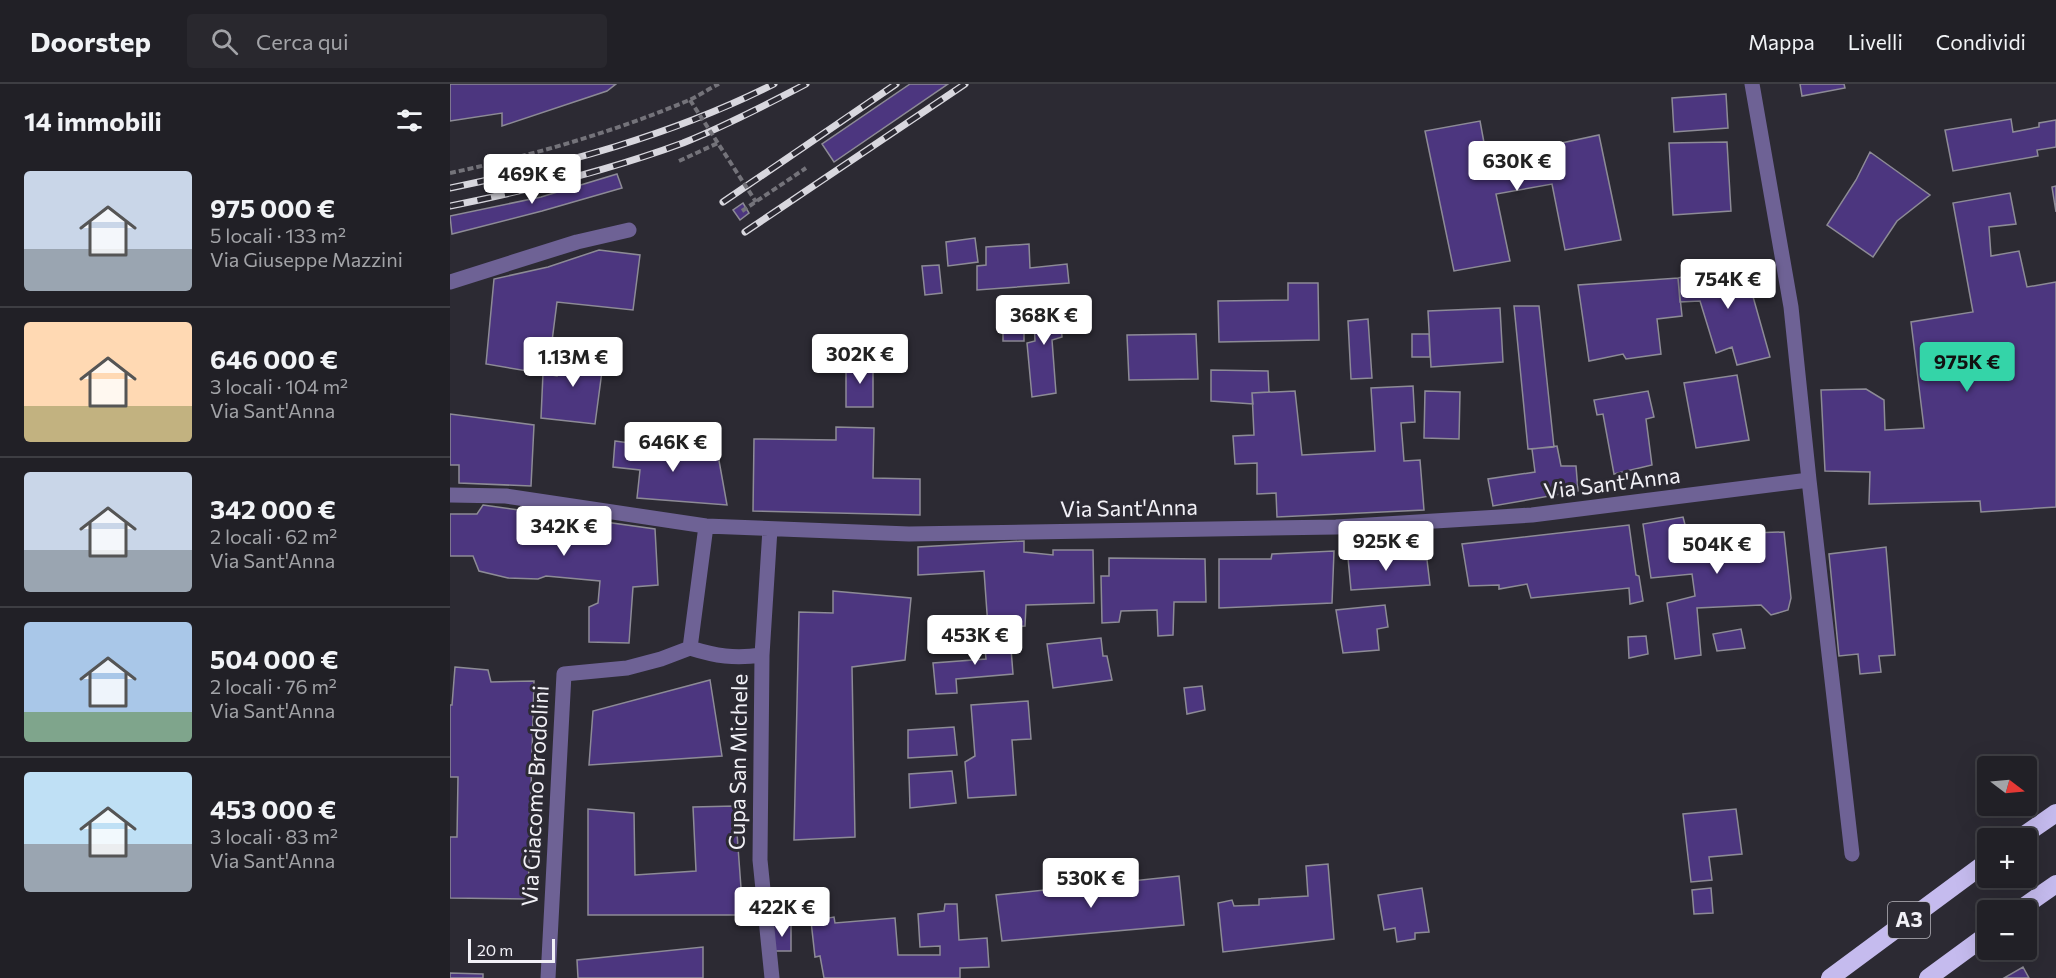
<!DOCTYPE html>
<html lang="it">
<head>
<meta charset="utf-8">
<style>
  body { margin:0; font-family:Commissioner,sans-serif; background:#29282e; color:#f1f3f6; height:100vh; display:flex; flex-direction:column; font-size:22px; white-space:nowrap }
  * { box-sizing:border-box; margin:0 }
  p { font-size:20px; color:#a2a3a7 }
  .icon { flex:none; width:33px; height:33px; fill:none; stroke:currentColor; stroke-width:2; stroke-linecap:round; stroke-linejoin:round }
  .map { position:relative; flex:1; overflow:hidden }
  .side { display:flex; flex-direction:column; background:#212026; width:450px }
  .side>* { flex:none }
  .needle { width:39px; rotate:106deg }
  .fabs { position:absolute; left:1527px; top:672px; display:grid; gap:12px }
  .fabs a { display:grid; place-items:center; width:60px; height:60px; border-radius:6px; background:#212026; box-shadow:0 6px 24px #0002,0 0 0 2px #3e3e43; font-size:30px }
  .scale { position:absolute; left:18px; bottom:15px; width:87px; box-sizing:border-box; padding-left:6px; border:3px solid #f1f0f6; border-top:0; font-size:16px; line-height:21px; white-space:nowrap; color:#f1f0f6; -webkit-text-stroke:4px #2c2a33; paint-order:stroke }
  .price { position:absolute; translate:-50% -51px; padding:0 14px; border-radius:6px; background:#fff; color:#222; font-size:20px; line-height:39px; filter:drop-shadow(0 2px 3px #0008) }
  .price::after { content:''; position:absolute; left:50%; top:36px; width:18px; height:14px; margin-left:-9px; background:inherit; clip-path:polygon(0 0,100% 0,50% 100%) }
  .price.current { background:#34d4a8; color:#111 }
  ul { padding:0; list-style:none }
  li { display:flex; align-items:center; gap:18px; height:150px; padding:0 24px }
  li+li { border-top:2px solid #3e3e43 }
  li span { display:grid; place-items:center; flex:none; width:168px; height:120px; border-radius:6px; color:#555 }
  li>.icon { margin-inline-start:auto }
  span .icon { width:72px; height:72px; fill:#fffc; stroke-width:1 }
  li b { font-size:26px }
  h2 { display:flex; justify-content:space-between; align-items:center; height:72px; padding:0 24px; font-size:26px }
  header { display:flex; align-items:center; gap:36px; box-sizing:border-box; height:84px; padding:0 30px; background:#212026; border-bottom:2px solid #3e3e43 }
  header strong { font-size:28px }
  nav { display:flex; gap:33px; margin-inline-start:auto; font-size:21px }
  .search { width:420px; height:54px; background:#29282e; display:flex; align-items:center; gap:15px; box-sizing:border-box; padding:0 21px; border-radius:6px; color:#a2a3a7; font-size:22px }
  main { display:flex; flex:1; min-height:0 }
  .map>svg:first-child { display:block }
</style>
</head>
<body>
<header>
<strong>Doorstep</strong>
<div class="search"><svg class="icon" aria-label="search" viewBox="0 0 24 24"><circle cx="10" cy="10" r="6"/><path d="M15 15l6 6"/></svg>Cerca qui</div>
<nav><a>Mappa</a><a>Livelli</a><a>Condividi</a></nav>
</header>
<main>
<section class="side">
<h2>14 immobili<svg class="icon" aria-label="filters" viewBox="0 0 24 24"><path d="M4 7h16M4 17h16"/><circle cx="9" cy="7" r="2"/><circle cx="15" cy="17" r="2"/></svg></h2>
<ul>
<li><span style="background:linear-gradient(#c9d6e8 65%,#9aa5b1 0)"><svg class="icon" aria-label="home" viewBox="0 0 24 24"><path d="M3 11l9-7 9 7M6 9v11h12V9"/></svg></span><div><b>975 000 €</b><p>5 locali · 133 m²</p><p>Via Giuseppe Mazzini</p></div></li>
<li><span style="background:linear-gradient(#ffd9b3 70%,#c2b280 0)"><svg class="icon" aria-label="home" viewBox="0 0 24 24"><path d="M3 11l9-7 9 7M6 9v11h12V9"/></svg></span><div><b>646 000 €</b><p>3 locali · 104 m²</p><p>Via Sant'Anna</p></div></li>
<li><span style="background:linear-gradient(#c9d6e8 65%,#9aa5b1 0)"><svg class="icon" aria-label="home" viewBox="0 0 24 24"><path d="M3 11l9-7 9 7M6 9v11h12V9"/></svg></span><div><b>342 000 €</b><p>2 locali · 62 m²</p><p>Via Sant'Anna</p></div></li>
<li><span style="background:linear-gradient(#a9c7e8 75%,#7fa58c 0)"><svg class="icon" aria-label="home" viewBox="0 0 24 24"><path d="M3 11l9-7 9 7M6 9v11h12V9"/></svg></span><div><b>504 000 €</b><p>2 locali · 76 m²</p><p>Via Sant'Anna</p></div></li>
<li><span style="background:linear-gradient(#bfe0f5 60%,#9aa5b1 0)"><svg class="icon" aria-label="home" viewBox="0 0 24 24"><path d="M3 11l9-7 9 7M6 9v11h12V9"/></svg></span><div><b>453 000 €</b><p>3 locali · 83 m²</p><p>Via Sant'Anna</p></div></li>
</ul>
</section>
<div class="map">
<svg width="1606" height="894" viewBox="0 0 1606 894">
  <rect width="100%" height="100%" fill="#2c2a33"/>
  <path fill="#4c367f" stroke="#8d8b96" stroke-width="1.5" d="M0,0H166L157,7L52,42V29L0,37Z
    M460,0H498L384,78L372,60Z
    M1350,0H1394L1395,4L1352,12Z
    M1276,10L1278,44L1224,48L1222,14Z
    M1561,35L1563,48L1589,43V39L1606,36V63L1587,66L1588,72L1503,87L1495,46Z
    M1030,37L1037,75L1149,51L1171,156L1115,166L1102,100L1046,110L1060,177L1004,187L975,47Z
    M1277,58L1281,127L1223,131L1219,59Z
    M1420,68L1480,111L1447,137L1423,173L1377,141L1406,96Z
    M167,90L172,104L92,127L2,150L0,132L91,113Z
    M1606,102V128L1602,103Z
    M1560,109L1566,140L1539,143L1541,172L1569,167L1577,203L1606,198V423L1531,428L1530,417L1419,420L1420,388L1375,387L1371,306L1416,305L1434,316L1435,346L1474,344L1461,238L1523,228L1503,119Z
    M293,119L299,129L290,136L283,126Z
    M525,154L528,178L498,182L496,158Z
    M579,160L580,184L617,180L619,199L527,206V182L536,181V163Z
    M149,166L190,171L183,226L107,218L101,265L110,266L107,292L36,280L44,195L98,183Z
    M1293,177L1320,273L1287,281L1282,263L1266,269L1250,217L1230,218L1228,194Z
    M489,181L492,209L475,211L472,182Z
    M1228,194L1232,232L1207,235L1211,270L1176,275L1173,270L1139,277L1128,201Z
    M838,199H868L869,256L769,258L768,217L838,216Z
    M609,213L612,253L602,256L606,309L582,313L577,259L585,257L583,215Z
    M1064,222H1089L1104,363L1078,365Z
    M574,224V257H553V225Z
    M1050,224L1053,278L981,283L978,227Z
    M918,235L922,294L901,295L898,237Z
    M746,250L748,295L679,296L677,251Z
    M962,250H979L980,273H962Z
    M110,266L154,272L145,340L91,334L93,289L107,292Z
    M396,279H423V323H396Z
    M761,286L818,287L819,308L802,309L803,320L761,317Z
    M1287,291L1299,356L1246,364L1234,299Z
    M963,302L965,338L951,339L954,377L970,376L974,426L827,433L826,409L807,410V379L785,380L783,352L804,351L802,309L845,307L852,371L925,367L921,304Z
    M975,307L1010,308L1009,355L974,354Z
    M1198,307L1204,333L1196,335L1202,381L1164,390L1153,330L1147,331L1144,316Z
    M0,330L84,341L81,402L9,399V381H0Z
    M386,343L424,344L423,394L470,395V431L303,427L304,355L386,356Z
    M165,357L268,371L277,421L187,414L190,386L163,383Z
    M1107,362L1111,382H1126L1128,407L1043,422L1038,395L1085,388L1082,365Z
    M33,421L205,445L208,501L183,503L179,559L139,558V523L148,519L150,497L96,492L88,495L58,494L29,487L23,472H0V430H27Z
    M1233,433L1239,456L1270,455L1272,459L1300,454L1299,449L1334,448L1341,514L1338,526L1321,531L1311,521L1247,524L1251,571L1225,575L1217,519L1245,512L1242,490L1201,494L1193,440Z
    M1179,441L1186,491L1189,492L1193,517L1180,520L1179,504L1081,514L1077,500L1049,505V501L1019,502L1012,460Z
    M574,457V468L603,471V466H643L644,519L576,521L575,542L538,543L534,487L468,491V463Z
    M1436,463L1445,571L1429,572L1431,588L1410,590L1408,570L1389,572L1379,470Z
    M928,464L931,475L977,476L980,501L901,506L898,474L914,473L915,466Z
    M884,467L882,519L769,524V475H821L822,470Z
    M659,474L755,475L756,518H724L723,551L708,552L707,526L671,527L669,538L652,539L651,492H659Z
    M383,507L461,514L455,576L402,583L405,753L344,756L349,528L383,529Z
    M935,521L938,543L927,545L929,566L893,569L886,526Z
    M1291,545L1295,564L1267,567L1263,550Z
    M560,552L563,590L506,595L507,609L486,610L483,579L536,575L534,554Z
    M1196,552L1198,570L1179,574L1178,553Z
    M651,554L653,572H657L662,596L603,604L597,560Z
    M5,583L38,586L41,598L84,597L78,815L0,814V753H7L8,693H0V621H2Z
    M260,596L272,672L139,681L143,627Z
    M752,602L755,626L737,630L734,604Z
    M578,617L581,655L562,656L566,711L518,714L515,678L525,672L521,621Z
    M504,643L507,671L458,674V646Z
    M502,687L506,719L460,724L459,690Z
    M285,722L293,831H138V725L184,729L185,791L246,787L243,723Z
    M1286,725L1292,770L1259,773L1262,796L1241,798L1233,730Z
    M878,780L884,855L773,868L768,819L782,816L784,822L809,821V815L858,812L856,782Z
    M729,792L734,841L552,857L546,811Z
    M972,804L979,848L965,849V855L947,858L945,844L934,846L928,811Z
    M1261,804L1263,829L1244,830L1242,806Z
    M495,820H507L509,856L537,854L539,883L510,884V894H374L370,872L365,873L361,837L384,833L385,839L445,834L448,871H490V862L470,863L468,830L494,827Z
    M323,840H341V867H323Z
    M253,863V894H128L127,876Z
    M1573,883L1579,894H1554Z
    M0,889L33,890V894H0Z"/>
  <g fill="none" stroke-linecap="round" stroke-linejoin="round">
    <path stroke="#74737a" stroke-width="4" stroke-dasharray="6 3" stroke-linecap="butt" d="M229,77L268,59
      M0,89C80,72 161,49 237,17C247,13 258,5 269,0
      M292,127L356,84"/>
    <path stroke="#6e6295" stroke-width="15" d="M1302,0L1341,223L1359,396L1402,770
      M0,198L127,158L179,146
      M0,411L56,412L256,442L459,450L886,443L1082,431L1359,396
      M256,442L240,564C266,572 284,575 312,571L320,445
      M312,571L310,776L322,894
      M98,894L114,590L177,584L211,575L240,564"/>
    <path stroke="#c5bbee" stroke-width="18" d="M1570,754L1606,729
      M1569,826L1606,800
      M1380,894L1538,777
      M1478,894L1538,850"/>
    <g stroke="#d8d7de" stroke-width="7">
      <path id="rail" d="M0,104C111,81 223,51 324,0
        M273,118L446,0
        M0,122C79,106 157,87 233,59C275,42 316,21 356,0
        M295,148L515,0"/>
    </g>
    <use href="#rail" stroke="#2c2a33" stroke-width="4.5" stroke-dasharray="14" stroke-linecap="butt"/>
    <path stroke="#74737a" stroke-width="4" stroke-dasharray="6 3" stroke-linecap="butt" d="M240,16L306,118"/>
  </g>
  <g text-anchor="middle" stroke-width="6" stroke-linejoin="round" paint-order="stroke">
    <rect fill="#2c2a33" stroke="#b6b5bc" stroke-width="1.5" x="1438" y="818" width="42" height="36" rx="4.5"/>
    <g font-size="21" font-weight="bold" fill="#f1f0f6">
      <text x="1459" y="843">A3</text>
    </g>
    <g font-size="22" fill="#f1f0f6" stroke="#2c2a33">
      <text transform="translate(1162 399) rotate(-7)" y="8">Via Sant'Anna</text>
      <text transform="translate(679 424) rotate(-1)" y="8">Via Sant'Anna</text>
      <text transform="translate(288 678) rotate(-89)" y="8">Cupa San Michele</text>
      <text transform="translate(85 712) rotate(-87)" y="8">Via Giacomo Brodolini</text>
    </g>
  </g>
</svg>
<div class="fabs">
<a><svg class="needle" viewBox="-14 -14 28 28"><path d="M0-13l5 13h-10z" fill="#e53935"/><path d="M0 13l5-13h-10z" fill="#a2a3a7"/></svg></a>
<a>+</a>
<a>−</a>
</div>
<div class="scale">20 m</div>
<b class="price" style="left:1067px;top:108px">630K €</b>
<b class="price" style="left:82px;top:121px">469K €</b>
<b class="price" style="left:1278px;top:226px">754K €</b>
<b class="price" style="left:594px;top:262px">368K €</b>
<b class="price" style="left:410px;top:301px">302K €</b>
<b class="price" style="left:123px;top:304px">1.13M €</b>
<b class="price current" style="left:1517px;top:309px">975K €</b>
<b class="price" style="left:223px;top:389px">646K €</b>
<b class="price" style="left:114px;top:473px">342K €</b>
<b class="price" style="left:936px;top:488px">925K €</b>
<b class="price" style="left:1267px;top:491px">504K €</b>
<b class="price" style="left:525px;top:582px">453K €</b>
<b class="price" style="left:641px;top:825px">530K €</b>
<b class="price" style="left:332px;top:854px">422K €</b>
</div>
</main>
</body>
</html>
